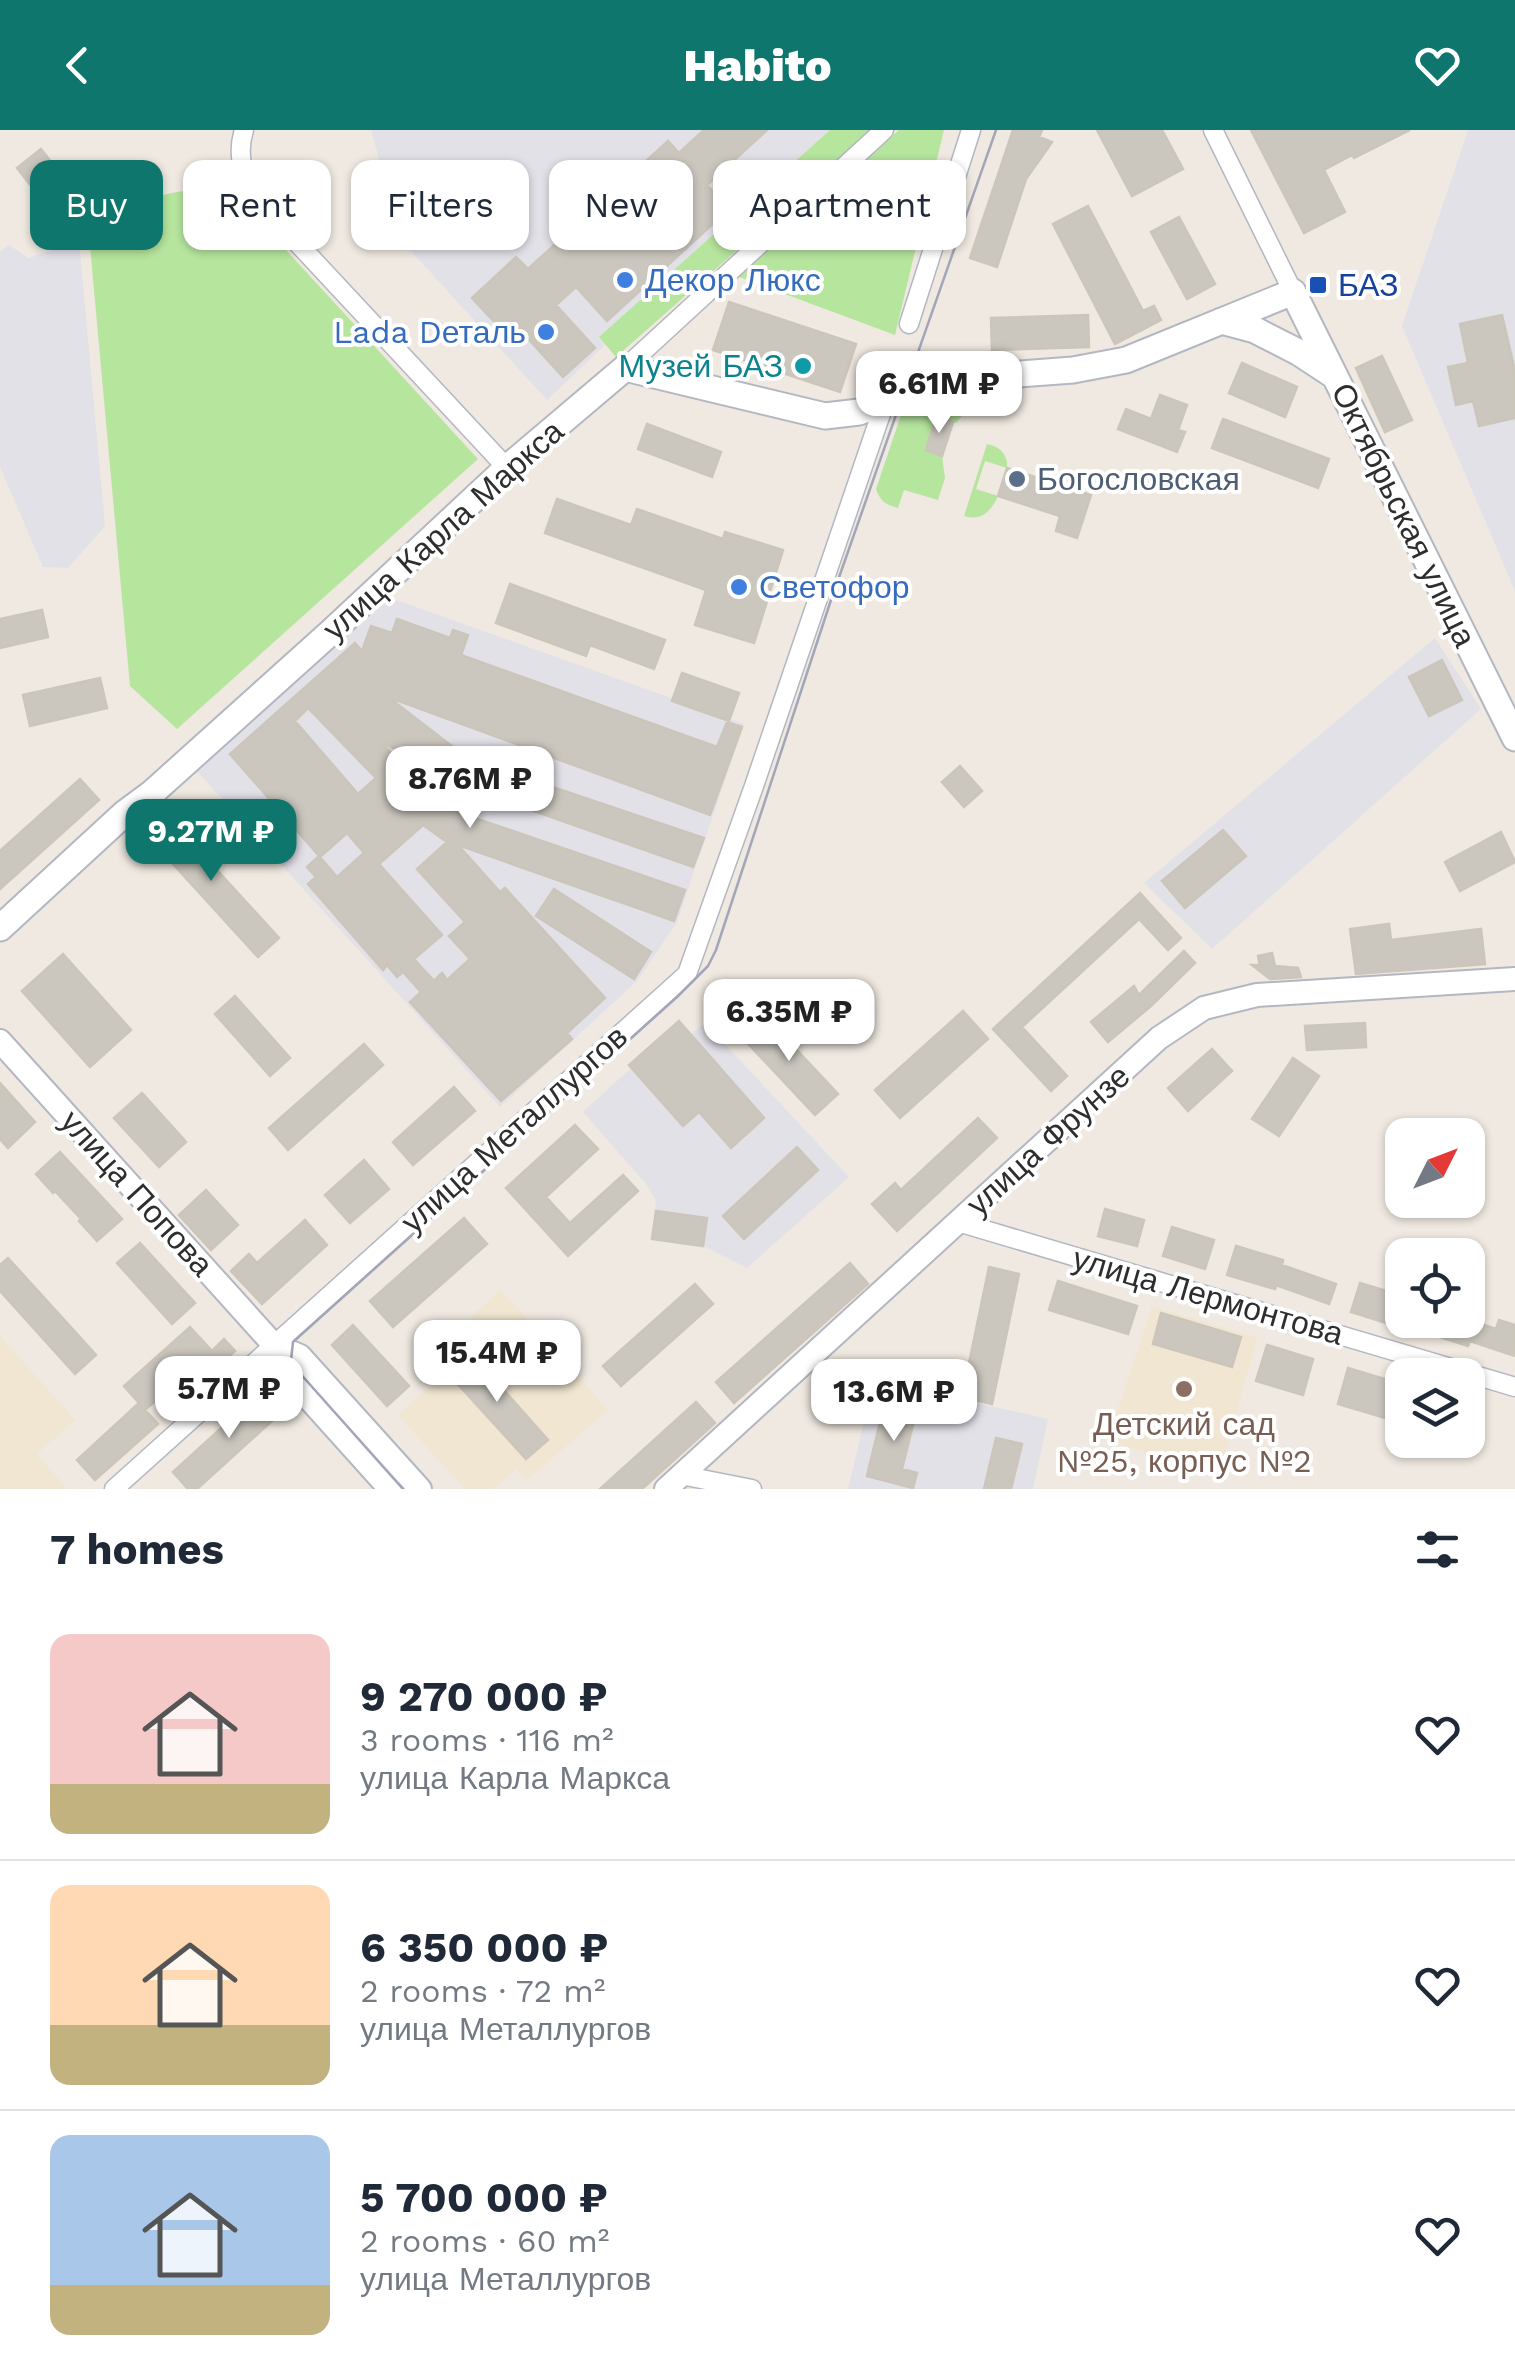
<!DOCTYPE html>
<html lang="en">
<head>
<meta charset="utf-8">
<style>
  body { margin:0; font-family:"Work Sans",sans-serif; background:#f2f2f3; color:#1f2937; height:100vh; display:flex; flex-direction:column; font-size:38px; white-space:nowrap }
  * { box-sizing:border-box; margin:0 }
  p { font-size:32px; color:#747a83 }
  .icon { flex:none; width:55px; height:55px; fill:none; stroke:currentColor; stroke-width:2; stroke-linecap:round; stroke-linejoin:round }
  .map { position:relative; height:1359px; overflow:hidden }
  .details { display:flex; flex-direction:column; background:#fff; flex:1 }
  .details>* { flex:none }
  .banner { position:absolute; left:30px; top:30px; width:1000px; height:90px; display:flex; gap:20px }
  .needle { width:65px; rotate:48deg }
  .buttons { position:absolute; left:1385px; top:988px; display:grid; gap:20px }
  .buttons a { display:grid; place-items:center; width:100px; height:100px; border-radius:20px; background:#fff; box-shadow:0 2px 8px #0004; font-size:50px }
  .price { position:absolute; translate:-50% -85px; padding:0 22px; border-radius:20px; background:#fff; color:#222; font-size:32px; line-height:65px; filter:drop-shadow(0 2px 5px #0008) }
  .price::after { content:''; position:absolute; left:50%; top:60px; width:30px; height:22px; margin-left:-15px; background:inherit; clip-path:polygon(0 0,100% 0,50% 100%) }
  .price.selected { background:#0f766e; color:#fff }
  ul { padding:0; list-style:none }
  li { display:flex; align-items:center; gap:30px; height:250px; padding:0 50px }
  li+li { border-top:2px solid #e0e1e3 }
  li span { display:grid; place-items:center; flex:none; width:280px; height:200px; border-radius:20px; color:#555 }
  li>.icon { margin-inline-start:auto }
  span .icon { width:120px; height:120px; fill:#fffc; stroke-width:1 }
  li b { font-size:42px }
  h2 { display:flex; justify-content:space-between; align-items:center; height:120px; padding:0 50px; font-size:42px }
  .pill { padding:0 35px; border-radius:20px; background:#fff; box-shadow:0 2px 8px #0004; font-size:35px; line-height:90px }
  .pill.selected { background:#0f766e; color:#fff }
  header { display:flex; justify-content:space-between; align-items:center; height:130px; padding:0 50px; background:#0f766e; color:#fff; font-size:45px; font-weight:800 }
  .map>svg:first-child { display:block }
</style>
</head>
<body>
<header><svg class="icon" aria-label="back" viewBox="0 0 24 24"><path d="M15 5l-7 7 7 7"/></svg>Habito<svg class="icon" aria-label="heart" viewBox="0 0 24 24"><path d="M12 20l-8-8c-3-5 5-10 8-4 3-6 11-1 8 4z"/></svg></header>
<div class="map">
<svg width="1515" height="1359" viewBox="0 0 1515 1359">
  <rect width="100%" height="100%" fill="#efe9e1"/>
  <path fill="#e3e1e8" d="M371,0H830L599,207L605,215L547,270L401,110Z
    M1468,0H1515V461L1402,196Z
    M79,111L105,396L68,438L43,437L0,337V122L9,115L28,128Z
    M388,467L744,594L677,792L637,851L500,977L197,641Z
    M1435,508L1481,579L1212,819L1144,753Z
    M679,891L691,904L705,893L849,1047L747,1138L703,1116L652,1109L656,1070L646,1054L583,982L631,938L629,935Z
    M874,1250L1048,1289L1033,1359H848Z"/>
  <path fill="#f0e6d1" d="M501,1160L608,1280L527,1350L516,1339L494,1359H465L398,1285L432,1254L422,1243L469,1200L473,1185Z
    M1152,1176L1257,1208L1220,1342L1107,1311Z
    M0,1206L75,1290L37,1324L67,1359H0Z"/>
  <path fill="#b6e59e" d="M830,0H873L616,227L599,207Z
    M899,0H944L895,205L734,145Z
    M198,59L223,61L241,71L478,329L177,599L130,556L88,94C129,75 153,64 198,59Z
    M959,262L967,263L972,267L968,279L956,293L936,288L926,320L942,326L945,348L938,370L904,360L898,378C886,375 880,371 876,359L903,279L924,267Z
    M987,314C1000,317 1008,324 1007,338L985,331L976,359L998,366C991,382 981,391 964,386Z"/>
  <path fill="#cbc7bf" stroke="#cbc5ba" stroke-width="2.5" fill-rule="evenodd" d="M704,0H767L707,55L729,79L607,191L576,157L556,175L595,218L563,247L511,190L501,199L472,168L516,127L528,139L668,11L679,23Z
    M1013,0H1042L1039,7L1052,12L1026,49L997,137L970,128Z
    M1097,0H1162L1183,39L1132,66Z
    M1251,0H1410L1354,28L1352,25L1324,40L1345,82L1304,103Z
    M41,19L59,42L35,61L17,38Z
    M1088,76L1143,181L1154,176L1161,190L1115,214L1053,94Z
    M1179,87L1215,154L1187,169L1151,102Z
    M729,172L856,214L840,262L713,220Z
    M1088,185L1089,217L992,220L991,188Z
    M1502,185L1515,241V288L1479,296L1473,271L1456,275L1448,237L1468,233L1460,194Z
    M1382,226L1412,290L1385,302L1356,238Z
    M1242,233L1297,257L1285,287L1229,263Z
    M1160,265L1187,275L1178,300L1185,302L1177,322L1118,299L1126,279L1151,289Z
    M936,287L953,292L942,326L926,320Z
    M1223,289L1329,329L1318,358L1212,318Z
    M647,294L721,322L712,347L638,319Z
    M1007,338L1091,365L1077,408L1056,401L1060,386L998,366Z
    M557,369L631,395L637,379L723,409L725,402L783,420L754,513L695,495L706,460L545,403Z
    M510,454L665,510L654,539L590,515L586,526L496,493Z
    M42,480L48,507L0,518V489Z
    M397,489L450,508L453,500L468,505L461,525L717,617L727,592L742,597L710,685L388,567L453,617L472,626L508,642L704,708L693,737L477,661L379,611L439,669L460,683L685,760L674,791L458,715L500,762L505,758L605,868L567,903L572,909L501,971L410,872L421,862L403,842L397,847L387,835L383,840L308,754L316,747L307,737L319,726L337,747L364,723L347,703L320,727L230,624L355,513L362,521L371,496L392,503ZM308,578L376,648L358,664L295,591ZM423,695L447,712L417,739L465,792L449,806L470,829L447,850L442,843L434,851L414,829L442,805L379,734Z
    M1442,530L1462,570L1429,586L1409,547Z
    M682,543L739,563L729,591L672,571Z
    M100,548L107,578L30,596L23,565Z
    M960,636L982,661L964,677L942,652Z
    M80,649L99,670L0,759V721Z
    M164,682L279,808L258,827L143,701Z
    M1223,700L1246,726L1185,778L1162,751Z
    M1501,702L1515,732L1460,761L1445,732Z
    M554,759L651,822L634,849L536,786Z
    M1140,763L1181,808L1168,820L1139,789L1022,897L1067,946L1051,961L993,899Z
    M1389,794L1391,810L1481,799L1485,834L1356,844L1350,799Z
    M1184,821L1195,833L1151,876L1108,912L1091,892L1134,856L1139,865Z
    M1272,823L1275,836L1298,838L1301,847L1270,849L1252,835H1260L1258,826Z
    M63,824L131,900L90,937L22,861Z
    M235,866L290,928L270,946L215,884Z
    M963,881L988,909L900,988L875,960Z
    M763,884L838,964L815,985L740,905Z
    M679,891L764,988L731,1018L699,982L683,996L629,935Z
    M1365,893L1366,917L1307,920L1305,896Z
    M364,914L383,935L288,1020L269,998Z
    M1212,919L1232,941L1188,981L1168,958Z
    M1293,928L1319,946L1279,1006L1252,989Z
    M0,953L35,992L8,1018L0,1009Z
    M454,957L475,981L413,1035L393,1012Z
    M142,963L186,1012L159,1037L114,988Z
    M978,988L997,1008L897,1101L872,1074L895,1053L901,1060Z
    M575,995L598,1019L546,1067L570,1093L623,1045L638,1061L568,1126L506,1058Z
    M797,1017L818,1040L744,1109L723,1086Z
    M60,1022L122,1089L97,1111L79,1091L81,1089L55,1061L53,1063L36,1044Z
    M364,1030L389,1059L350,1093L325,1065Z
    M206,1060L238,1095L211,1120L179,1085Z
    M1105,1079L1144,1090L1137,1116L1098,1106Z
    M656,1081L707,1088L703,1116L652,1109Z
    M464,1088L487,1114L393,1197L370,1171Z
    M305,1090L327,1115L262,1174L231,1141L249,1124L257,1133Z
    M1172,1097L1214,1110L1205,1139L1163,1126Z
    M140,1113L195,1173L172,1194L117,1133Z
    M1236,1116L1283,1130L1282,1135L1336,1154L1329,1174L1276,1155L1275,1159L1227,1145Z
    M8,1128L96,1225L75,1244L0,1161V1135Z
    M850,1133L868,1154L734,1273L716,1252Z
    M989,1137L1019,1144L992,1274L962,1267Z
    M1058,1151L1137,1176L1128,1204L1049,1180Z
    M1360,1153L1402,1166V1190H1469L1496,1199L1499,1190L1515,1195V1226L1470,1211L1468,1216L1402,1195V1198L1351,1182Z
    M695,1154L713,1174L621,1256L603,1236Z
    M1161,1183L1241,1207L1232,1237L1153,1214Z
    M353,1195L409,1256L387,1276L332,1215Z
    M190,1197L212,1221L224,1209L235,1221L200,1252L189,1241L145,1280L158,1294L95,1350L77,1330L139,1273L124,1256Z
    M1267,1215L1313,1229L1303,1265L1256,1251Z
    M469,1221L548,1310L526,1329L446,1241Z
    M1348,1238L1395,1252L1385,1288L1338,1274Z
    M264,1259L284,1280L197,1359H188L173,1342Z
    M886,1267L918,1275L902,1339L917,1343L913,1358L867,1346Z
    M696,1272L715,1293L642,1359H600Z
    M996,1308L1022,1314L1011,1359H984Z"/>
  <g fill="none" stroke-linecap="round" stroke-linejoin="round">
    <g stroke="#b4b7c1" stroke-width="21">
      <path id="minor" d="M244,0C235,29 245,51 262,75L507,338
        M1213,0L1293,162
        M909,194L971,0
        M625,238L884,0
        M958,1092L1515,1257
        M681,1345L752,1359
        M114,1359L687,844L754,656L885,272"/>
    </g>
    <g stroke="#b4b7c1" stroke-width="26">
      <path id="tertiary" d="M0,911L274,1215L283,1240L390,1359
        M274,1215L300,1226L420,1359
        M666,1359L1159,908L1204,878L1257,865L1515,849"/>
    </g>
    <g stroke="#b4b7c1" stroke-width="29">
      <path id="secondary" d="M1221,191L1255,200L1298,222L1333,245
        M0,798L125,683L152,663L331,502L507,338L625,238L825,286L859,282L885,272L906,259L967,248L1073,240L1126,230L1293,162L1515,608"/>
    </g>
    <use href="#minor" stroke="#fff" stroke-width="18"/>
    <use href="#tertiary" stroke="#fff" stroke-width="22"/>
    <use href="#secondary" stroke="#fff" stroke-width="25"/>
    <path stroke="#a3a6b8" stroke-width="2.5" d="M403,1359L297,1240L291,1230L293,1212L677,867L708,836L716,820L830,473L996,0"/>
  </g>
  <g fill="#3f7fe0" stroke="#fff" stroke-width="4">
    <circle cx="625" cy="150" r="10"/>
    <circle cx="546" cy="202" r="10"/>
    <circle cx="739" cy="457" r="10"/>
  </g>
  <rect fill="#1a4fb4" stroke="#fff" stroke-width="4" x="1308" y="145" width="20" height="20" rx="5"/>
  <circle fill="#0f9aa8" stroke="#fff" stroke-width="4" cx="803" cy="236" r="10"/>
  <circle fill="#5c6f8a" stroke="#fff" stroke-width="4" cx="1017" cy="349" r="10"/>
  <circle fill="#8d6e63" stroke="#fff" stroke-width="4" cx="1184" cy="1259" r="10"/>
  <g text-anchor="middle" stroke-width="8" stroke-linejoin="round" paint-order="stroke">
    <g font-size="32" fill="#366cbe" stroke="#fff" text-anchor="start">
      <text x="645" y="161">Декор Люкс</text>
      <text x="526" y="213" text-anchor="end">Lada Dеталь</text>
      <text x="759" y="468">Светофор</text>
    </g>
    <g font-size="32" fill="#164399" stroke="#fff" text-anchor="start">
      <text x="1338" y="166">БАЗ</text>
    </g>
    <g font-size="32" fill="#0d838f" stroke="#fff" text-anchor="end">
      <text x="783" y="247">Музей БАЗ</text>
    </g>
    <g font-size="32" fill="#4e5e75" stroke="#fff" text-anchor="start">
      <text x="1037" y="360">Богословская</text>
    </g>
    <g font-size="32" fill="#2e2e2e" stroke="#fff">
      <text transform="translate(1404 385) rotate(64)" y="11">Октябрьская улица</text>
      <text transform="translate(443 400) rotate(-42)" y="11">улица Карла Маркса</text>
      <text transform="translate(514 999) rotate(-42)" y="11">улица Металлургов</text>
      <text transform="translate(1048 1010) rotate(-42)" y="11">улица Фрунзе</text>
      <text transform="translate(137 1063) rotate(48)" y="11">улица Попова</text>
      <text transform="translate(1208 1166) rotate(16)" y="11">улица Лермонтова</text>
    </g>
    <g font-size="32" fill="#785e54" stroke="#fff">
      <text x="1184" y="1305">Детский сад<tspan x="1184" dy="37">№25, корпус №2</tspan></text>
    </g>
  </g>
</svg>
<div class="buttons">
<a><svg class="needle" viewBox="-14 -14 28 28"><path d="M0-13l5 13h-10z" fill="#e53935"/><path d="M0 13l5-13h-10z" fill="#747a83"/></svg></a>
<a><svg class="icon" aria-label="locate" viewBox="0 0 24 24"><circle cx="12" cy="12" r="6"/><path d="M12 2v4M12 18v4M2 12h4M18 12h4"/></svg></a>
<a><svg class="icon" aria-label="layers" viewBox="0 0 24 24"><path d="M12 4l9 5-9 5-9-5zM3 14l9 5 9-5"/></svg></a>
</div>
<b class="price" style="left:939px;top:306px">6.61M ₽</b>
<b class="price" style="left:470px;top:701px">8.76M ₽</b>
<b class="price selected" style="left:211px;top:754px">9.27M ₽</b>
<b class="price" style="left:789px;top:934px">6.35M ₽</b>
<b class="price" style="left:497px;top:1275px">15.4M ₽</b>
<b class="price" style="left:229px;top:1311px">5.7M ₽</b>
<b class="price" style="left:894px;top:1314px">13.6M ₽</b>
<div class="banner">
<a class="pill selected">Buy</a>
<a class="pill">Rent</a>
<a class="pill">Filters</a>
<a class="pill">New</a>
<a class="pill">Apartment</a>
</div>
</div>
<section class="details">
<h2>7 homes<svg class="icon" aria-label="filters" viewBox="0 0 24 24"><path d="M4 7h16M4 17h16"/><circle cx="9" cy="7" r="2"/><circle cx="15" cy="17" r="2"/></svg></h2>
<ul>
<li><span style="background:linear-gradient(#f6c9c9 75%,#c2b280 0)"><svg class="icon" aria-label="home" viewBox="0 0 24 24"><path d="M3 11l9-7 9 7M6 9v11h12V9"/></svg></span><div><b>9 270 000 ₽</b><p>3 rooms · 116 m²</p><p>улица Карла Маркса</p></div><svg class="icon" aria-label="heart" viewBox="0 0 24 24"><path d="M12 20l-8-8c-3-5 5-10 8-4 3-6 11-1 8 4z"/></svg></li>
<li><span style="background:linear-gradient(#ffd9b3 70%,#c2b280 0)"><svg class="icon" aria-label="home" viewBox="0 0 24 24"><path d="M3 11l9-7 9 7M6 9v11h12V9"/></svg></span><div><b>6 350 000 ₽</b><p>2 rooms · 72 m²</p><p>улица Металлургов</p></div><svg class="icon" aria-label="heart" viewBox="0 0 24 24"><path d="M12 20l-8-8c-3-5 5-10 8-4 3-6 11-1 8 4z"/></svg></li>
<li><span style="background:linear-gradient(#a9c7e8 75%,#c2b280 0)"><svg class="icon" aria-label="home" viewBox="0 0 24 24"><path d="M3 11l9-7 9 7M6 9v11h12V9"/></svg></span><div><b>5 700 000 ₽</b><p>2 rooms · 60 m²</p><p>улица Металлургов</p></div><svg class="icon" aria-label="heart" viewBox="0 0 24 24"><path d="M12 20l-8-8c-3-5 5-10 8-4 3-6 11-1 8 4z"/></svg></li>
</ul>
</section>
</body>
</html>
